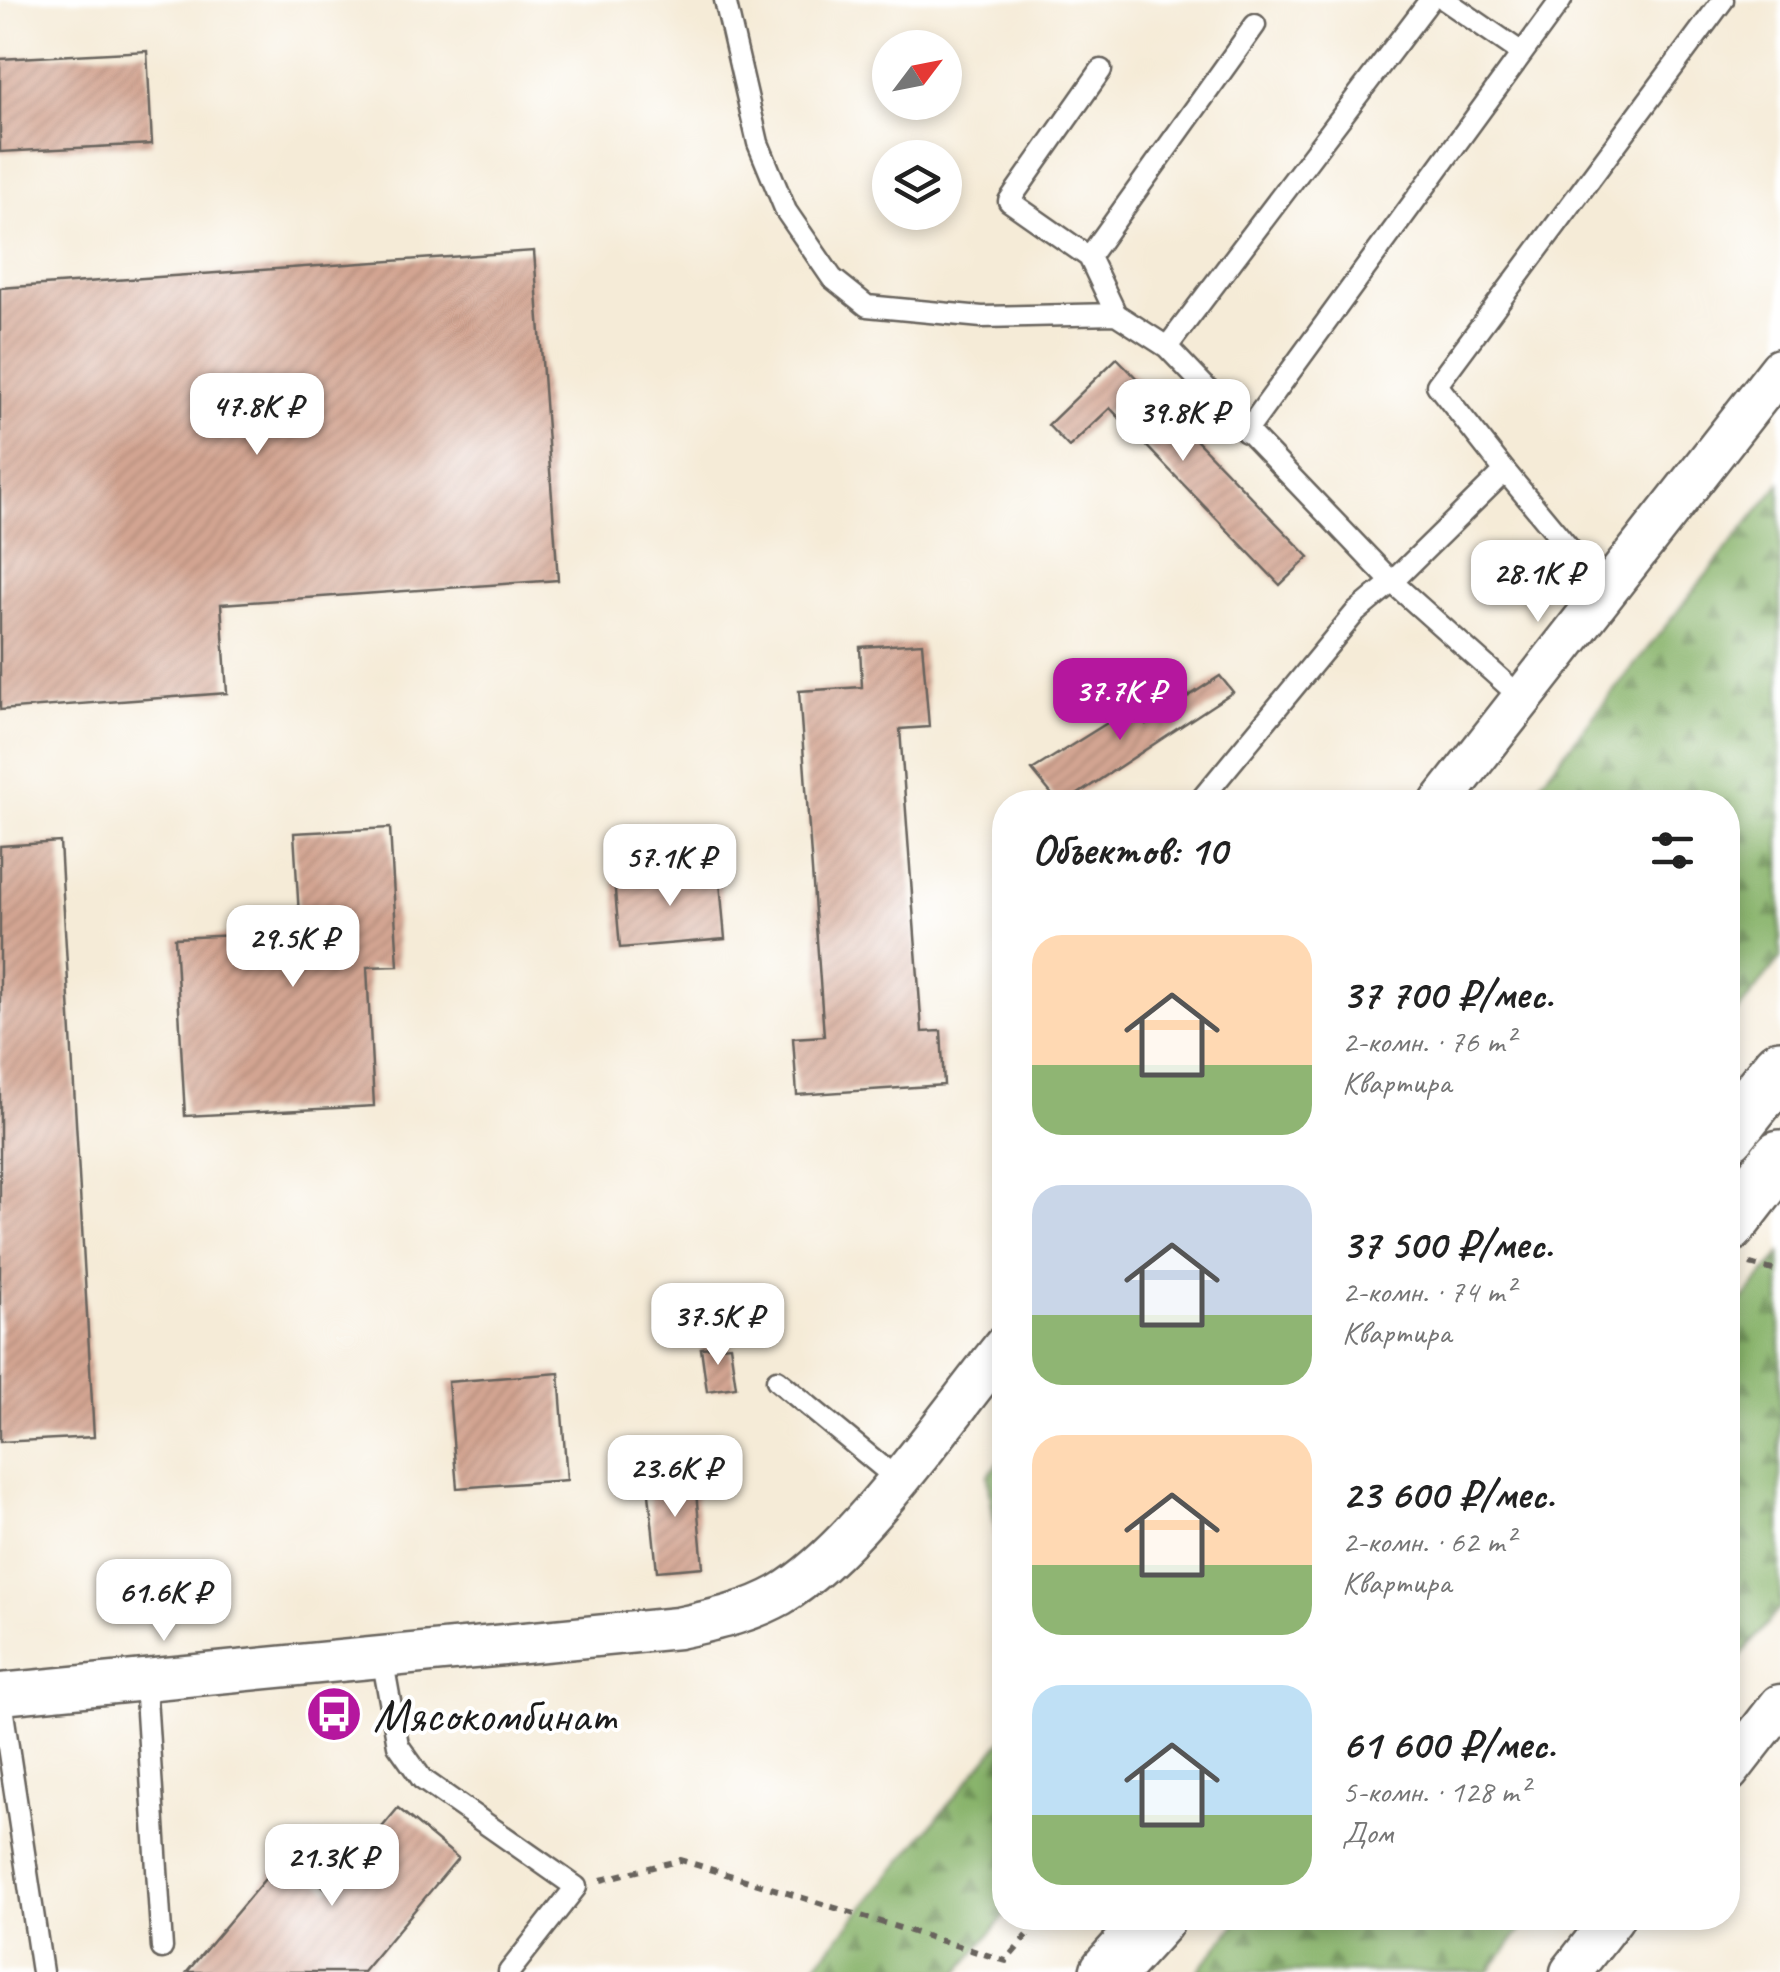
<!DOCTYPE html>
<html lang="ru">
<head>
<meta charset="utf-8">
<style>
  body { margin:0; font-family:Caveat,sans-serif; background:#f6f6f6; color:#222; height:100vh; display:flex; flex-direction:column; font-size:38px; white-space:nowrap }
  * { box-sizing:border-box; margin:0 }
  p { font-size:32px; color:#767676 }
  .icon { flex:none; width:55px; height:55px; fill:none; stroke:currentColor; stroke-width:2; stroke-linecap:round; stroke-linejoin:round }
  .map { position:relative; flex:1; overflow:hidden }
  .panel { position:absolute; left:992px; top:790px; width:748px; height:1140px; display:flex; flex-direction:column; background:#fff; border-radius:40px; box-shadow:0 5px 15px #0003 }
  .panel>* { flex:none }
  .needle { width:65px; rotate:58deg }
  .fabs { position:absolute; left:872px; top:30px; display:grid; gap:20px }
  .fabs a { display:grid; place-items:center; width:90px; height:90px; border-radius:50%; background:#fff; box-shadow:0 5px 15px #0003; font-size:50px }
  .price { position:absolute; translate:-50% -85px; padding:0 22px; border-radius:20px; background:#fff; color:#222; font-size:32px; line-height:65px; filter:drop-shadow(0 2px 5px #0008) }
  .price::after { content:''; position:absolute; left:50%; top:60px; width:30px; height:22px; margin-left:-15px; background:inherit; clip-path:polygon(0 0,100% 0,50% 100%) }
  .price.active { background:#b5179e; color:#fff }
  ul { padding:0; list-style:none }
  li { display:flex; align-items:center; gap:30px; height:250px; padding:0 40px }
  li span { display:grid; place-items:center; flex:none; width:280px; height:200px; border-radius:30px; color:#555 }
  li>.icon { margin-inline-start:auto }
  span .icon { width:120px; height:120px; fill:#fffc; stroke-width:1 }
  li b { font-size:42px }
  h2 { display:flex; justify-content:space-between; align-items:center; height:120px; padding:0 40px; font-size:42px }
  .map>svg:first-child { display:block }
</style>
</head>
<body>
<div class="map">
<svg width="1780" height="1972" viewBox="0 0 1780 1972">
  <defs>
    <pattern id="forest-firs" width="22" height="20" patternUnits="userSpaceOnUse" patternTransform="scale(2.5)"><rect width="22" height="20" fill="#89b46c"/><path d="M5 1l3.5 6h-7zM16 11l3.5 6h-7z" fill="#6f9258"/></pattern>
    <pattern id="building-hatch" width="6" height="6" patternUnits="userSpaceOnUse" patternTransform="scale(2.5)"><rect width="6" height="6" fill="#d3a592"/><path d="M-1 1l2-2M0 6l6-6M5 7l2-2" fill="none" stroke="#b58d7d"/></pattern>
  </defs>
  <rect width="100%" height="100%" fill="#fff"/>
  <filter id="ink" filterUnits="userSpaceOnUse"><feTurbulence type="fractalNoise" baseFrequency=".01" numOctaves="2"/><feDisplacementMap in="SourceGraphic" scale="20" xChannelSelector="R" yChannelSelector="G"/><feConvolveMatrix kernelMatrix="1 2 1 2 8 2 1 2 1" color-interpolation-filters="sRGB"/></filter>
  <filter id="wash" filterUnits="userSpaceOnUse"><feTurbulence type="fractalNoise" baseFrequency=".0048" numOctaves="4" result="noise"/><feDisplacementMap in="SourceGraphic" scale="40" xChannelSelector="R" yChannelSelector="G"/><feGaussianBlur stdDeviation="2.25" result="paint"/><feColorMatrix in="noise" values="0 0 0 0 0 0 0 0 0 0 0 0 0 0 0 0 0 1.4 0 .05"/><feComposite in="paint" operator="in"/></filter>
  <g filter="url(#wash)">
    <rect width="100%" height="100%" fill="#f5ebd7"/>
    <path fill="url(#forest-firs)" stroke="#526844" stroke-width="2.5" d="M1780,483V959L1728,1024V802H1525Z
      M1780,1254V1608L1728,1671V1318Z
      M1005,1454V1601L988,1475Z
      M1005,1736V1915L959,1972H810Z
      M1241,1918H1530L1489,1972H1197Z"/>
    <g id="blocks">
      <path fill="url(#building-hatch)" d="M147,51L152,144L0,152V59Z
        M534,251L558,580L221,604L227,693L0,710V288Z
        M1117,358L1309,557L1280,585L1110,408L1069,447L1048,425Z
        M922,643L929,727L900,729L922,1032L941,1031L944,1085L797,1095L793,1038L824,1036L799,691L862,687L860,647Z
        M1220,676L1233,692L1066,802H1058L1032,770L1136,705L1146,724Z
        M390,828L398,966L367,967L374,1106L185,1116L175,938L300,932L294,833Z
        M60,842L94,1437L0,1442V846Z
        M719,870L725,939L620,948L614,879Z
        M730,1345L736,1387L707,1391L701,1348Z
        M559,1373L567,1480L457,1488L448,1382Z
        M694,1470L703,1567L657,1571L647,1474Z
        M398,1808L458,1858L363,1972H187L285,1855L329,1891Z"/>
    </g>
  </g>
  <g filter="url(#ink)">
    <use href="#blocks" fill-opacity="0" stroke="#68645d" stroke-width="2.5"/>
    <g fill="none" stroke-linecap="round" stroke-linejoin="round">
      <g stroke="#68645d" stroke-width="25">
        <path id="lane" d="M725,0L758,143L786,211L832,278L867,306L982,317L1116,314L1167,347L1392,582L1355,613L1199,802
          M1445,0L1522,53
          M1101,70L1009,201L1089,257L1116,314
          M1089,257L1255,25
          M1167,347L1430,0
          M1246,432L1561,0
          M1505,471L1437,385L1723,0
          M1524,700L1392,582L1505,471L1607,594
          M777,1380L897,1479
          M382,1657L398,1745L422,1779L576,1887L509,1972
          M145,1681L162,1948
          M0,1693L42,1972"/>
      </g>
      <g stroke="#68645d" stroke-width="45">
        <path id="street" d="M1441,802L1780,369
          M1,1694L678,1628C713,1620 748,1613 780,1595C856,1550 947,1416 1005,1345
          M1728,1772L1780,1705
          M1571,1972L1613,1918"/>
      </g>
      <g stroke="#68645d" stroke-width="60">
        <path id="primary" d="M1728,1133L1780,1068
          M1728,1225L1780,1158
          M1108,1972L1157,1918"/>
      </g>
      <path stroke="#68645d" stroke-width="6" stroke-dasharray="8 8" stroke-linecap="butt" d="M1750,1264L1780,1272
        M601,1880L681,1860L1006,1961L1042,1918"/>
      <use href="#lane" stroke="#fff" stroke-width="20"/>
      <use href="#street" stroke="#fff" stroke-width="40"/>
      <use href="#primary" stroke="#fff" stroke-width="55"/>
    </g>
  </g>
  <defs>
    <g id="bus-disc" transform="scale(2.875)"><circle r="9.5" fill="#b5179e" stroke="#fff"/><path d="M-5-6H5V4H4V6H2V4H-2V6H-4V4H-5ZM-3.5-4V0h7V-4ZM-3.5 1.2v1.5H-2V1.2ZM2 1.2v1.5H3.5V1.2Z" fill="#fff"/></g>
  </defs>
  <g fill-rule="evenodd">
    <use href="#bus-disc" x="334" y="1714"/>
  </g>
  <g text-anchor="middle" stroke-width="8" stroke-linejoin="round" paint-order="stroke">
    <g font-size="48" fill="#1c1c1c" stroke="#fff" text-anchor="start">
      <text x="373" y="1731">Мясокомбинат</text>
    </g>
  </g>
</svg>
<div class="fabs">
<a><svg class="needle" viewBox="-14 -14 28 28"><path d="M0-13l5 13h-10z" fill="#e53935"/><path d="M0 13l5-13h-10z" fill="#767676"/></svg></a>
<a><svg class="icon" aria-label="layers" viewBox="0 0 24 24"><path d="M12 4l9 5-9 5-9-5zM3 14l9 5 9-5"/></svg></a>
</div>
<b class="price" style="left:257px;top:458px">47.8K ₽</b>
<b class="price" style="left:1183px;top:464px">39.8K ₽</b>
<b class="price" style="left:1538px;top:625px">28.1K ₽</b>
<b class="price active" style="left:1120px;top:743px">37.7K ₽</b>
<b class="price" style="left:670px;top:909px">57.1K ₽</b>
<b class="price" style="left:293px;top:990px">29.5K ₽</b>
<b class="price" style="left:718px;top:1368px">37.5K ₽</b>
<b class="price" style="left:675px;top:1520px">23.6K ₽</b>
<b class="price" style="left:164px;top:1644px">61.6K ₽</b>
<b class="price" style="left:332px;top:1909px">21.3K ₽</b>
<section class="panel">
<h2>Объектов: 10<svg class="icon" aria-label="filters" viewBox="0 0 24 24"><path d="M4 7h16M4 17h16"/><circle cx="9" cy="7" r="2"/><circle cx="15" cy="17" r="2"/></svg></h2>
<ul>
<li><span style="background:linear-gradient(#ffd9b3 65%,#8fb573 0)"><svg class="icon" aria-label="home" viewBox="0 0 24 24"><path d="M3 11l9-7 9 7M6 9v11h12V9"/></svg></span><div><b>37 700 ₽/мес.</b><p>2-комн. · 76 m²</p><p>Квартира</p></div></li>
<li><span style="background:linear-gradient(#c9d6e8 65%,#8fb573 0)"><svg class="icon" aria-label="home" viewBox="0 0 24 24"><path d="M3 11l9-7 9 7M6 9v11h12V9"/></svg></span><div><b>37 500 ₽/мес.</b><p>2-комн. · 74 m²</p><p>Квартира</p></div></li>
<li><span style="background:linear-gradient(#ffd9b3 65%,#8fb573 0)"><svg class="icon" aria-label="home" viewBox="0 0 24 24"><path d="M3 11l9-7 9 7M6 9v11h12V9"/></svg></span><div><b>23 600 ₽/мес.</b><p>2-комн. · 62 m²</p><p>Квартира</p></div></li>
<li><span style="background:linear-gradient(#bfe0f5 65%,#8fb573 0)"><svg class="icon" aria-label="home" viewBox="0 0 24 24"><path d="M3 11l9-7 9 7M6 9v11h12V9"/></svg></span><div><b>61 600 ₽/мес.</b><p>5-комн. · 128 m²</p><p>Дом</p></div></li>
</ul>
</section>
</div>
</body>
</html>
